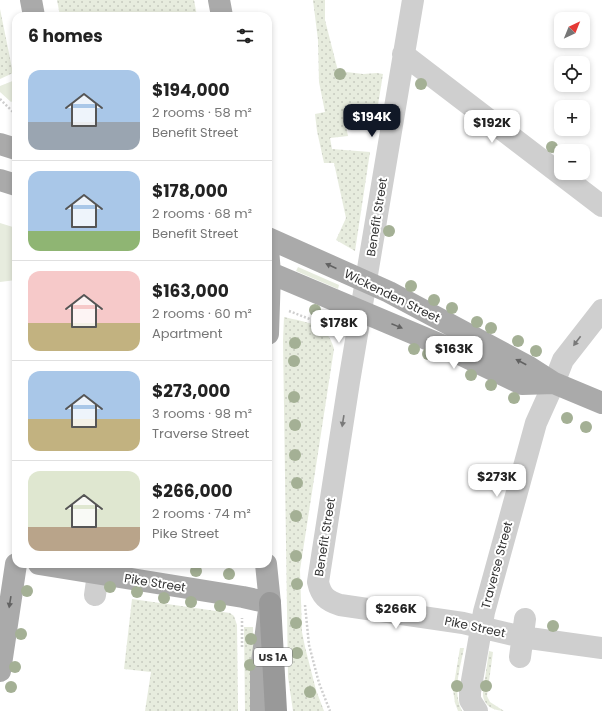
<!DOCTYPE html>
<html lang="en">
<head>
<meta charset="utf-8">
<style>
  body { margin:0; font-family:Poppins,sans-serif; background:#f2f2f2; color:#222; height:100vh; display:flex; flex-direction:column; font-size:15px; white-space:nowrap }
  * { box-sizing:border-box; margin:0 }
  p { font-size:13px; color:#767676 }
  .icon { flex:none; width:22px; height:22px; fill:none; stroke:currentColor; stroke-width:2; stroke-linecap:round; stroke-linejoin:round }
  .map { position:relative; flex:1; overflow:hidden }
  .details { position:absolute; left:12px; top:12px; width:260px; height:556px; display:flex; flex-direction:column; background:#fff; border-radius:12px; box-shadow:0 2px 6px #0003 }
  .details>* { flex:none }
  .needle { width:26px; rotate:43deg }
  .buttons { position:absolute; left:554px; top:12px; display:grid; gap:8px }
  .buttons a { display:grid; place-items:center; width:36px; height:36px; border-radius:8px; background:#fff; box-shadow:0 2px 6px #0003; font-size:20px }
  .price { position:absolute; translate:-50% -34px; padding:0 9px; border-radius:8px; background:#fff; color:#222; font-size:13px; line-height:26px; filter:drop-shadow(0 1px 2px #0008) }
  .price::after { content:''; position:absolute; left:50%; top:24px; width:12px; height:9px; margin-left:-6px; background:inherit; clip-path:polygon(0 0,100% 0,50% 100%) }
  .price.on { background:#111827; color:#fff }
  ul { padding:0; list-style:none }
  li { display:flex; align-items:center; gap:12px; height:100px; padding:0 16px }
  li+li { border-top:1px solid #e0e0e0 }
  li span { display:grid; place-items:center; flex:none; width:112px; height:80px; border-radius:12px; color:#555 }
  li>.icon { margin-inline-start:auto }
  span .icon { width:48px; height:48px; fill:#fffc; stroke-width:1 }
  li b { font-size:17px }
  h2 { display:flex; justify-content:space-between; align-items:center; height:48px; padding:0 16px; font-size:17px }
  .map>svg:first-child { display:block }
</style>
</head>
<body>
<div class="map">
<svg width="602" height="711" viewBox="0 0 602 711">
  <defs>
    <pattern id="grass-dots" width="8" height="8" patternUnits="userSpaceOnUse"><rect width="8" height="8" fill="#e7ecde"/><path d="M2 2h.1M6 6h.1" fill="none" stroke="#c7cbbf" stroke-width="1.8" stroke-linecap="round"/></pattern>
  </defs>
  <rect width="100%" height="100%" fill="#fff"/>
  <path fill="url(#grass-dots)" d="M57,0H194L197,16H60Z
    M313,0H325V20L338,71L363,74L377,73L383,74L377,111L344,117L348,136L330,138L332,149L370,152L355,251L336,240L346,218L334,163H324L317,131L315,114L325,112L319,82L318,40Z
    M0,9L13,73L0,79Z
    M284,317C307,323 327,322 334,349L300,570L302,632L305,647L316,690L324,711H293L288,677L283,340Z
    M132,599L230,613L234,616L237,625L238,711H145L151,672L124,669Z
    M244,627H253L254,711H245Z
    M460,648H464C460,669 452,692 462,711H458L455,703L453,690Z
    M489,651L493,652L487,696L490,702L504,711C493,711 482,705 483,692Z"/>
  <path fill="#e7ecde" d="M15,80L16,99L11,102L0,92V86Z
    M0,223L16,228V280L0,282Z
    M298,267L339,285L338,289L296,271Z"/>
  <g fill="none" stroke-linecap="round" stroke-linejoin="round">
    <path stroke="#cfcfcf" stroke-width="2.5" stroke-dasharray="2 2" stroke-linecap="butt" d="M0,99L16,115
      M289,311L338,330
      M305,605L309,645L319,683L330,711
      M242,647V618"/>
    <path stroke="#cfcfcf" stroke-width="22" d="M413,0L349,382L318,582C321,596 327,601 340,605L463,623L522,637L602,648
      M403,54L602,206
      M95,595L98,574
      M520,657L525,619
      M477,711L470,700V692L484,612L536,423L554,383L563,360L602,310"/>
    <path stroke="#aaa" stroke-width="22" d="M31,0L34,16
      M219,0L222,16
      M0,144L16,149
      M0,180L16,185
      M268,238L389,292L529,367L554,383L602,403
      M268,249L270,273L268,334
      M268,272L441,345L522,384L554,383
      M39,564L243,597L270,603
      M0,671L16,564
      M261,711V669L270,603L266,564"/>
    <path stroke="#999" stroke-width="22" d="M270,603L276,711"/>
  </g>
  <g fill="#a4b095">
    <circle cx="340" cy="74" r="6"/>
    <circle cx="421" cy="84" r="6"/>
    <circle cx="552" cy="147" r="6"/>
    <circle cx="389" cy="231" r="6"/>
    <circle cx="411" cy="286" r="6"/>
    <circle cx="434" cy="300" r="6"/>
    <circle cx="452" cy="308" r="6"/>
    <circle cx="315" cy="310" r="6"/>
    <circle cx="334" cy="317" r="6"/>
    <circle cx="477" cy="322" r="6"/>
    <circle cx="491" cy="328" r="6"/>
    <circle cx="518" cy="341" r="6"/>
    <circle cx="295" cy="343" r="6"/>
    <circle cx="414" cy="349" r="6"/>
    <circle cx="536" cy="351" r="6"/>
    <circle cx="428" cy="354" r="6"/>
    <circle cx="294" cy="361" r="6"/>
    <circle cx="471" cy="375" r="6"/>
    <circle cx="491" cy="385" r="6"/>
    <circle cx="294" cy="397" r="6"/>
    <circle cx="514" cy="398" r="6"/>
    <circle cx="567" cy="418" r="6"/>
    <circle cx="295" cy="425" r="6"/>
    <circle cx="586" cy="427" r="6"/>
    <circle cx="295" cy="455" r="6"/>
    <circle cx="297" cy="483" r="6"/>
    <circle cx="296" cy="516" r="6"/>
    <circle cx="296" cy="556" r="6"/>
    <circle cx="196" cy="571" r="6"/>
    <circle cx="229" cy="574" r="6"/>
    <circle cx="297" cy="584" r="6"/>
    <circle cx="110" cy="587" r="6"/>
    <circle cx="27" cy="591" r="6"/>
    <circle cx="137" cy="592" r="6"/>
    <circle cx="164" cy="598" r="6"/>
    <circle cx="191" cy="602" r="6"/>
    <circle cx="220" cy="606" r="6"/>
    <circle cx="296" cy="623" r="6"/>
    <circle cx="553" cy="626" r="6"/>
    <circle cx="21" cy="634" r="6"/>
    <circle cx="251" cy="639" r="6"/>
    <circle cx="297" cy="653" r="6"/>
    <circle cx="250" cy="665" r="6"/>
    <circle cx="15" cy="667" r="6"/>
    <circle cx="457" cy="686" r="6"/>
    <circle cx="486" cy="686" r="6"/>
    <circle cx="11" cy="687" r="6"/>
    <circle cx="310" cy="692" r="6"/>
  </g>
  <defs><path id="oneway-solid" d="M-6-.8H1V-3.2L6.5 0L1 3.2V.8H-6Z"/></defs>
  <g fill="#626262">
    <use href="#oneway-solid" transform="translate(331 266) rotate(-156)"/>
    <use href="#oneway-solid" transform="translate(397 326) rotate(22)"/>
    <use href="#oneway-solid" transform="translate(521 362) rotate(-152)"/>
    <use href="#oneway-solid" transform="translate(10 602) rotate(99)"/>
  </g>
  <g fill="#797979">
    <use href="#oneway-solid" transform="translate(577 341) rotate(127)"/>
    <use href="#oneway-solid" transform="translate(343 421) rotate(99)"/>
  </g>
  <g text-anchor="middle" stroke-width="4" stroke-linejoin="round" paint-order="stroke">
    <rect fill="#fff" stroke="#707070" stroke-width="1" x="254" y="648" width="38" height="18" rx="3"/>
    <g font-size="11" font-weight="bold" fill="#323232">
      <text x="273" y="661">US 1A</text>
    </g>
    <g font-size="12" fill="#323232" stroke="#fff">
      <text transform="translate(377 217) rotate(-81)" y="4">Benefit Street</text>
      <text transform="translate(392 296) rotate(26)" y="4">Wickenden Street</text>
      <text transform="translate(325 537) rotate(-81)" y="4">Benefit Street</text>
      <text transform="translate(497 565) rotate(-75)" y="4">Traverse Street</text>
      <text transform="translate(155 583) rotate(9)" y="4">Pike Street</text>
      <text transform="translate(475 627) rotate(12)" y="4">Pike Street</text>
    </g>
  </g>
</svg>
<div class="buttons">
<a><svg class="needle" viewBox="-14 -14 28 28"><path d="M0-13l5 13h-10z" fill="#e53935"/><path d="M0 13l5-13h-10z" fill="#767676"/></svg></a>
<a><svg class="icon" aria-label="locate" viewBox="0 0 24 24"><circle cx="12" cy="12" r="6"/><path d="M12 2v4M12 18v4M2 12h4M18 12h4"/></svg></a>
<a>+</a>
<a>−</a>
</div>
<b class="price on" style="left:372px;top:138px">$194K</b>
<b class="price" style="left:492px;top:144px">$192K</b>
<b class="price" style="left:339px;top:344px">$178K</b>
<b class="price" style="left:454px;top:370px">$163K</b>
<b class="price" style="left:497px;top:498px">$273K</b>
<b class="price" style="left:396px;top:630px">$266K</b>
<section class="details">
<h2>6 homes<svg class="icon" aria-label="filters" viewBox="0 0 24 24"><path d="M4 7h16M4 17h16"/><circle cx="9" cy="7" r="2"/><circle cx="15" cy="17" r="2"/></svg></h2>
<ul>
<li><span style="background:linear-gradient(#a9c7e8 65%,#9aa5b1 0)"><svg class="icon" aria-label="home" viewBox="0 0 24 24"><path d="M3 11l9-7 9 7M6 9v11h12V9"/></svg></span><div><b>$194,000</b><p>2 rooms · 58 m²</p><p>Benefit Street</p></div></li>
<li><span style="background:linear-gradient(#a9c7e8 75%,#8fb573 0)"><svg class="icon" aria-label="home" viewBox="0 0 24 24"><path d="M3 11l9-7 9 7M6 9v11h12V9"/></svg></span><div><b>$178,000</b><p>2 rooms · 68 m²</p><p>Benefit Street</p></div></li>
<li><span style="background:linear-gradient(#f6c9c9 65%,#c2b280 0)"><svg class="icon" aria-label="home" viewBox="0 0 24 24"><path d="M3 11l9-7 9 7M6 9v11h12V9"/></svg></span><div><b>$163,000</b><p>2 rooms · 60 m²</p><p>Apartment</p></div></li>
<li><span style="background:linear-gradient(#a9c7e8 60%,#c2b280 0)"><svg class="icon" aria-label="home" viewBox="0 0 24 24"><path d="M3 11l9-7 9 7M6 9v11h12V9"/></svg></span><div><b>$273,000</b><p>3 rooms · 98 m²</p><p>Traverse Street</p></div></li>
<li><span style="background:linear-gradient(#dfe7d0 70%,#b9a48a 0)"><svg class="icon" aria-label="home" viewBox="0 0 24 24"><path d="M3 11l9-7 9 7M6 9v11h12V9"/></svg></span><div><b>$266,000</b><p>2 rooms · 74 m²</p><p>Pike Street</p></div></li>
</ul>
</section>
</div>
</body>
</html>
